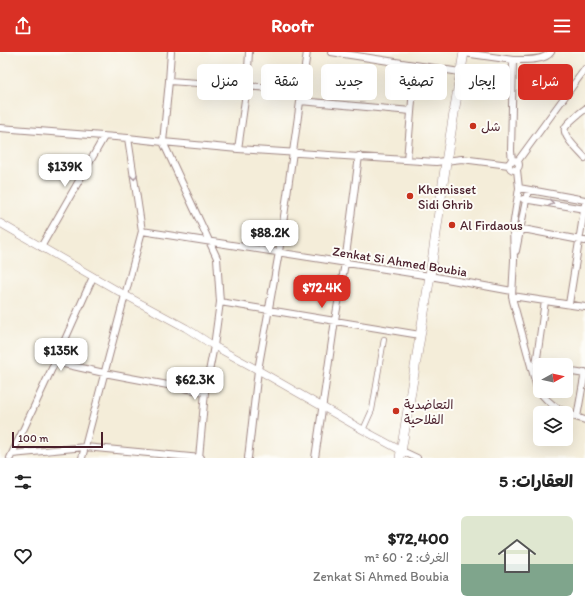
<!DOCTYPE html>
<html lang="ar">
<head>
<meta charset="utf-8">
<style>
  body { margin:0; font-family:Itim,"Playpen Sans Arabic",sans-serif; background:#f2f2f2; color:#222; direction:rtl; height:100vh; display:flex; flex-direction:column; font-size:15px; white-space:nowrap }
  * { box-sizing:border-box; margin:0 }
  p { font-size:13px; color:#767676 }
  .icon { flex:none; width:22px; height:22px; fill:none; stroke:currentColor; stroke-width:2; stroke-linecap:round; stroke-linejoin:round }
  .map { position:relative; height:406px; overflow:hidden; direction:ltr }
  .panel { display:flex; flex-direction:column; background:#fff; flex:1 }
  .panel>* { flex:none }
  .guide { position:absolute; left:12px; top:12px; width:561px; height:36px; direction:rtl; display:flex; gap:8px }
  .needle { width:26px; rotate:82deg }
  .controls { position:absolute; left:533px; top:306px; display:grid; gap:8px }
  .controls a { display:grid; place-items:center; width:40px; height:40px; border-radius:6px; background:#fff; box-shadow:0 4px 16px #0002; font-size:20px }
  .scale { position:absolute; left:12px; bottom:10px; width:91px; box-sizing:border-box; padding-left:4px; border:2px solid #4a1f2b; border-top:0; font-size:11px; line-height:14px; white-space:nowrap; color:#4a1f2b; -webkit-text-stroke:3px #fdfcf7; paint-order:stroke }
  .price { position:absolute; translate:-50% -34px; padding:0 9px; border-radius:8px; background:#fff; color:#222; font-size:13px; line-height:26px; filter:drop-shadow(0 1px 2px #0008) }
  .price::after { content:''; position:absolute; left:50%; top:24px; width:12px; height:9px; margin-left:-6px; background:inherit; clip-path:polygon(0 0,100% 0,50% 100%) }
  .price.on { background:#d93025; color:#fff }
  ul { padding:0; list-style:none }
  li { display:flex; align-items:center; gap:12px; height:100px; padding:0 12px }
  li+li { border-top:1px solid #e0e0e0 }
  li span { display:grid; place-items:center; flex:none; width:112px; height:80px; border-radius:6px; color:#555 }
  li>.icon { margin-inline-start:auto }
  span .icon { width:48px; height:48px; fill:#fffc; stroke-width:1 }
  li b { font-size:17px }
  h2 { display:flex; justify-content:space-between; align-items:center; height:48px; padding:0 12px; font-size:17px }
  .tag { padding:0 14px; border-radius:6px; background:#fff; box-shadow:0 4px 16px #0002; font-size:14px; line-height:36px }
  .tag.on { background:#d93025; color:#fff }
  header { display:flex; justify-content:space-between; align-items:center; height:52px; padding:0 12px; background:#d93025; color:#fff; font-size:18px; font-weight:700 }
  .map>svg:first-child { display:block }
</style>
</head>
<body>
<header><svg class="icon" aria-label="menu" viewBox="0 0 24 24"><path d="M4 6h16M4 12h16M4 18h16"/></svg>Roofr<svg class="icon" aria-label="share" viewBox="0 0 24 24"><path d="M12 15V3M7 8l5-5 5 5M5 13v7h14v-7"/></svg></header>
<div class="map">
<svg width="585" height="406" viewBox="0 0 585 406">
  <rect width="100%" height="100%" fill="#fdfcf7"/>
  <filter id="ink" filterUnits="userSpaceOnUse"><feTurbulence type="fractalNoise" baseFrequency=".025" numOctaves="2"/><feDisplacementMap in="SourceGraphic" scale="8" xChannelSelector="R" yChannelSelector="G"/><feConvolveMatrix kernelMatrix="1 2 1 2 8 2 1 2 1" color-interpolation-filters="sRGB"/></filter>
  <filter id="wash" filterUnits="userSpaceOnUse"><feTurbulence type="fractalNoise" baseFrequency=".012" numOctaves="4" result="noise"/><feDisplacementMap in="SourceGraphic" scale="16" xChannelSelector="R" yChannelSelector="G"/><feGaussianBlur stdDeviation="0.9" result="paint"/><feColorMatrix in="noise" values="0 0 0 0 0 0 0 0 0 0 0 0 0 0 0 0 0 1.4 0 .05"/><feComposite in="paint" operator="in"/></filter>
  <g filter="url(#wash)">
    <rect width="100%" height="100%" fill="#f4edd9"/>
  </g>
  <g filter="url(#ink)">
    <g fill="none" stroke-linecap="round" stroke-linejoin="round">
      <g stroke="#9f8682" stroke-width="6">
        <path id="pedestrian" d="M363,378L372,358L384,287"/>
      </g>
      <g stroke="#9f8682" stroke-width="8">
        <path id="minor" d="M171,0L169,29L163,90L217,206L220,250L214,294L205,340L199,406
          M331,0L460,20
          M464,1L513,8L511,99L512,109
          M513,8C524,8 545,9 551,0
          M169,29L303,38
          M300,49L411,59
          M585,57C580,61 567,71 565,76C562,84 580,100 585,106
          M0,76L128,86L163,90L238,97L436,110L462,107L509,113
          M238,97L247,34L249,0
          M407,108L415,13
          M509 113a5 5 0 1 1 10 0a5 5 0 1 1-10 0Z
          M517,110L585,17
          M517,118L519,136L513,175L514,208L512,244L513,249L537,336C549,354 565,362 585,368
          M519,136L585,148
          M523,147L585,157
          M513,175L585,189
          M142,179L430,224L512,239
          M41,195L104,85
          M516,199L528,138
          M512,244L585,255
          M220,250L420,283
          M569,252L585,152
          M55,310L104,321L205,340
          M536,313L545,249
          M566,319L585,322
          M577,365L585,320
          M402,399L417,406
          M12,402L85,395L201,406
          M10,406L55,310L93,225
          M82,406L142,179L128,86
          M248,406L258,318L279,200L307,0
          M315,406L335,268L345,211L359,104"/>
      </g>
      <g stroke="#9f8682" stroke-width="8">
        <path id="tertiary" d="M0,171L125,243L186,276L214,294L258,318L363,378L402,399"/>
      </g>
      <g stroke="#9f8682" stroke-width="10">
        <path id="primary" d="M400,406L430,224L446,110L464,0"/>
      </g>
      <use href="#pedestrian" stroke="#fff" stroke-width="4.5"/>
      <use href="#minor" stroke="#fff" stroke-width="6"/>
      <use href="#tertiary" stroke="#fff" stroke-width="7"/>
      <use href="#primary" stroke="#fff" stroke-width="9"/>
    </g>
    <defs><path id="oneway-chevron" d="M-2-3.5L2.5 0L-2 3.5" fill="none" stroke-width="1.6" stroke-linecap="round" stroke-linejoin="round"/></defs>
    <g stroke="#ae9aa0">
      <use href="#oneway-chevron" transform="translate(134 125) rotate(82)"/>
      <use href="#oneway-chevron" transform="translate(551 151) rotate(9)"/>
    </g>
  </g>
  <g fill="#c8321e" stroke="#fdfcf7" stroke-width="1.5">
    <circle cx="473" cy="74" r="4"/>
    <circle cx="410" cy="144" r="4"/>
    <circle cx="452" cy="173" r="4"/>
    <circle cx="396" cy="359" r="4"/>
  </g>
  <g text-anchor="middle" stroke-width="4" stroke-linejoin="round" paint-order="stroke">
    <g font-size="13" fill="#4a1f2b" stroke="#fdfcf7" text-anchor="start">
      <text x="481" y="79">شل</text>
      <text x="418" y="142">Khemisset<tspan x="418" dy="15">Sidi Ghrib</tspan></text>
      <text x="460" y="178">Al Firdaous</text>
      <text x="404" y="357">التعاضدية<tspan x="404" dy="15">الفلاحية</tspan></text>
    </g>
    <g font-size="13" fill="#4a1f2b" stroke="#fdfcf7">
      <text transform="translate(400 209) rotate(9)" y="5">Zenkat Si Ahmed Boubia</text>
    </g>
  </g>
</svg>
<div class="controls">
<a><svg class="needle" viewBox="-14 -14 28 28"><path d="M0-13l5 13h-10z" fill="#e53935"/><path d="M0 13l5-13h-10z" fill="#767676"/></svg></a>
<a><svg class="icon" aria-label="layers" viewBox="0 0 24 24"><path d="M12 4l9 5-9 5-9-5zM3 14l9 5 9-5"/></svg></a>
</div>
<div class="scale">100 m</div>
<b class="price" style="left:65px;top:136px">$139K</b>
<b class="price" style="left:270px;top:202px">$88.2K</b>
<b class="price on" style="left:322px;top:257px">$72.4K</b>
<b class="price" style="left:61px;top:320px">$135K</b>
<b class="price" style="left:195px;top:349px">$62.3K</b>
<div class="guide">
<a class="tag on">شراء</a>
<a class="tag">إيجار</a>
<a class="tag">تصفية</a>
<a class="tag">جديد</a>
<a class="tag">شقة</a>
<a class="tag">منزل</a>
</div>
</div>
<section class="panel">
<h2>العقارات: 5<svg class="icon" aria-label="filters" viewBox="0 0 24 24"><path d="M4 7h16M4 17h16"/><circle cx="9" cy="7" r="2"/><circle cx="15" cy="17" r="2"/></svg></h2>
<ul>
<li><span style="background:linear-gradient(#dfe7d0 60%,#7fa58c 0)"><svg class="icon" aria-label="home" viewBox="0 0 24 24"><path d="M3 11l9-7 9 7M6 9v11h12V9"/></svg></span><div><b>$72,400</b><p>الغرف: 2 · 60 m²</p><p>Zenkat Si Ahmed Boubia</p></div><svg class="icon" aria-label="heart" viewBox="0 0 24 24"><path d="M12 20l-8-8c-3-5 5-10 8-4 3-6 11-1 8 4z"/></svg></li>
</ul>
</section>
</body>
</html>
